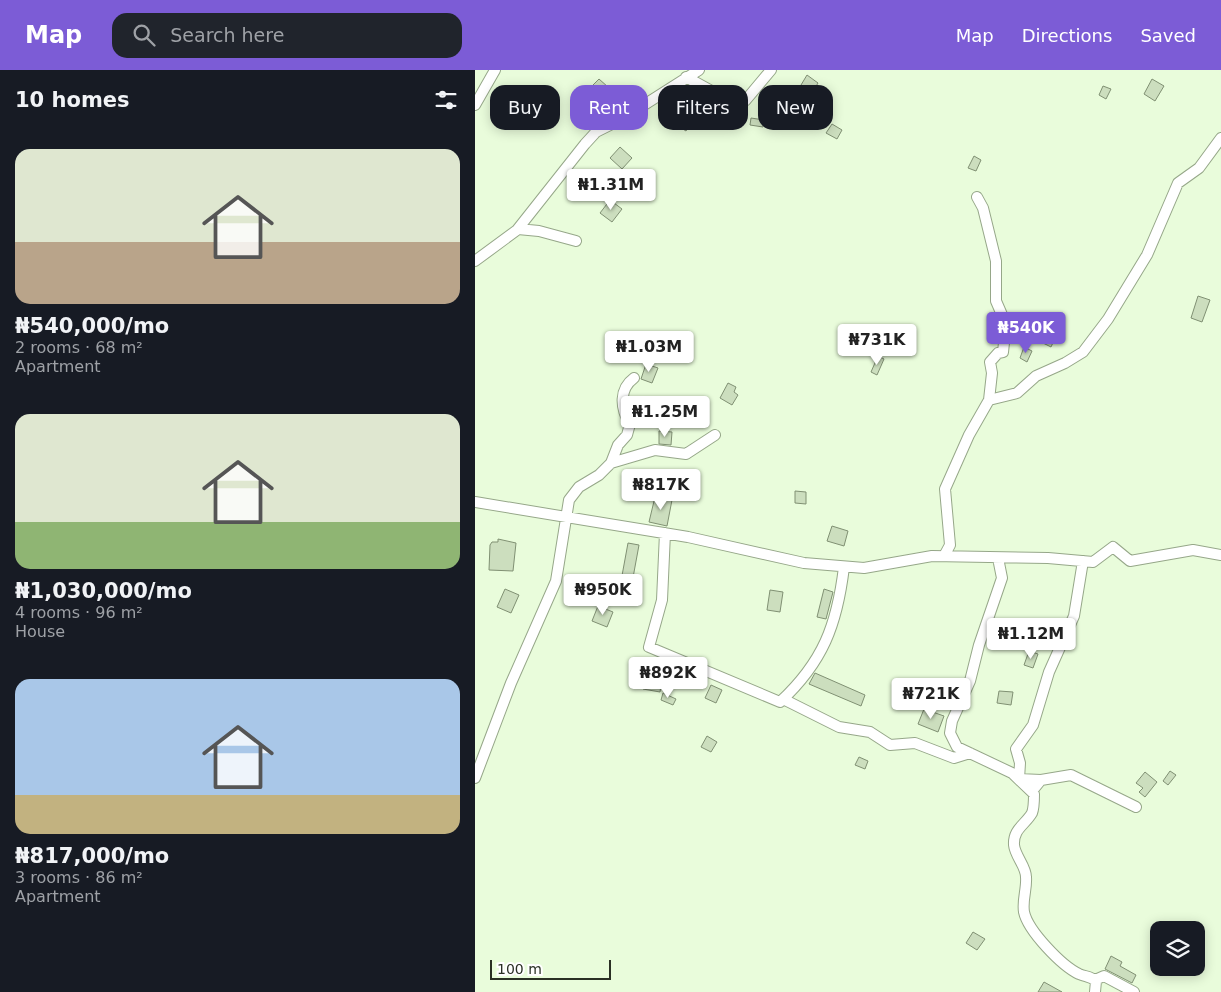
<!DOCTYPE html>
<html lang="en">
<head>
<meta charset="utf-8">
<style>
  body { margin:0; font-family:"DejaVu Sans",sans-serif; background:#20242c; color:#f1f3f6; height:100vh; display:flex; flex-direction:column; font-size:19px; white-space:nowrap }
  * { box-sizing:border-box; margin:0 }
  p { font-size:16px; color:#9ea1a6 }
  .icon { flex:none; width:28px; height:28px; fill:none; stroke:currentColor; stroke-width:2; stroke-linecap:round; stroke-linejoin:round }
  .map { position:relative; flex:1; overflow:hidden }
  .sheet { display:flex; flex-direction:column; background:#171b24; width:475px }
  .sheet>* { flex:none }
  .top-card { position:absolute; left:15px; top:15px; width:475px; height:45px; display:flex; gap:10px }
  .buttons { position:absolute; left:675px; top:851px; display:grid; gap:10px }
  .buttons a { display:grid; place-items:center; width:55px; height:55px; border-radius:10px; background:#171b24; box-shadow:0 2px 12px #0003; font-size:25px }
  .scale { position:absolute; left:15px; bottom:12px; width:121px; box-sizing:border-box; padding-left:5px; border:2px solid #2a3024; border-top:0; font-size:14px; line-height:18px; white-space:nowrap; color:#2a3024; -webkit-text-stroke:4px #fff; paint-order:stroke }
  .price { position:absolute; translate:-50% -42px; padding:0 11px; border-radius:5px; background:#fff; color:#222; font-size:16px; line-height:32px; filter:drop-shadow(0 1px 2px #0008) }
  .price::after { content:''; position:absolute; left:50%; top:30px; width:15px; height:11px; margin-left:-8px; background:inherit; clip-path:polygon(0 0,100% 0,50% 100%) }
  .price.active { background:#7c5cd6; color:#fff }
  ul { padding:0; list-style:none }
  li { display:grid; align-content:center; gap:10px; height:265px; padding:0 15px }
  li span { display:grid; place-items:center; height:155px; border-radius:15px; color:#555 }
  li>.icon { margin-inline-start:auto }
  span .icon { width:90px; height:90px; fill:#fffc; stroke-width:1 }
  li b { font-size:21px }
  h2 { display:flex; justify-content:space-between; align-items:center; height:60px; padding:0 15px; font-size:21px }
  .chip { padding:0 18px; border-radius:15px; background:#171b24; box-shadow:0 2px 12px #0003; font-size:18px; line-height:45px }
  .chip.active { background:#7c5cd6; color:#fff }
  header { display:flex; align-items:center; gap:30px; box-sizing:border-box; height:70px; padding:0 25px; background:#7c5cd6; color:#fff }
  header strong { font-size:24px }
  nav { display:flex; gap:28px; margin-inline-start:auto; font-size:18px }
  .search { width:350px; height:45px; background:#20242c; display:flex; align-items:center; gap:12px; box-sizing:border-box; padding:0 18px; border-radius:15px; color:#9ea1a6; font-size:19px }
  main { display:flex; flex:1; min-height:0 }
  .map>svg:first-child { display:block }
</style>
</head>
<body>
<header>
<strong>Map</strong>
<div class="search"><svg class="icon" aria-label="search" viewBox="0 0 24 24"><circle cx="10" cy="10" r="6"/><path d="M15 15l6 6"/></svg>Search here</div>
<nav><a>Map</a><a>Directions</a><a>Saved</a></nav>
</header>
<main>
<section class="sheet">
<h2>10 homes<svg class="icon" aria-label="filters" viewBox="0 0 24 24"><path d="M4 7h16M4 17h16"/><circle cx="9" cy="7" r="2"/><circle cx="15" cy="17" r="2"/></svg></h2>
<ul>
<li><span style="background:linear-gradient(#dfe7d0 60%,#b9a48a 0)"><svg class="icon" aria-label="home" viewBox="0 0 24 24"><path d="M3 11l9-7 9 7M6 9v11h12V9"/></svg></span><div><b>₦540,000/mo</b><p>2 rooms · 68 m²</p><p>Apartment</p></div></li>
<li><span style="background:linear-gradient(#dfe7d0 70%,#8fb573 0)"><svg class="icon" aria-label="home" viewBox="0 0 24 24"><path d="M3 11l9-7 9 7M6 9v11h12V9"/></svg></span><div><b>₦1,030,000/mo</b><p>4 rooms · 96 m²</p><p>House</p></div></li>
<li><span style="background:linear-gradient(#a9c7e8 75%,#c2b280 0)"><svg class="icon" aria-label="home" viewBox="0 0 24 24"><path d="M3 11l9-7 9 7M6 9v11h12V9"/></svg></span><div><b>₦817,000/mo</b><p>3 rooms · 86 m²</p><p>Apartment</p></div></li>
</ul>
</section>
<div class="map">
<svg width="746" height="922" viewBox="0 0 746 922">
  <rect width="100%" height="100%" fill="#e9fcdb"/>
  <path fill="#ccdebe" stroke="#809073" d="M332,5L343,13L337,23L326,15Z
    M124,9L133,17L123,27L114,19Z
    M677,9L689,16L680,31L669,24Z
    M628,16L636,19L631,29L624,25Z
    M210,39L221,46L211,61L200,54Z
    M276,48L289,50L288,57L275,55Z
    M357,54L367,60L362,69L351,63Z
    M145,77L157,88L147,99L135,88Z
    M499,86L506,90L501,101L493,98Z
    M135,130L147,139L137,152L125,143Z
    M723,226L735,230L727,252L716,248Z
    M567,259L581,266L576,277L562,270Z
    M549,277L557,281L552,292L545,288Z
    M403,286L409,289L402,305L396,302Z
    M171,294L183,298L177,313L166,309Z
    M253,313L261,317L259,322L263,325L257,335L245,328Z
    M184,361L197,362L196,375L184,374Z
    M320,421L331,422V434L320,433Z
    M180,427L197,430L192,456L174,452Z
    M357,456L373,461L369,476L352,471Z
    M23,469L41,473L38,501L14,500L15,475L17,472H23Z
    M153,473L164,475L157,513L146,511Z
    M30,519L44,525L36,543L22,537Z
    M349,519L358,522L351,549L342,547Z
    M295,520L308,522L305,542L292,540Z
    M123,536L138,542L132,557L117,551Z
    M554,549L568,554L564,567L549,563Z
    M554,581L563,584L558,598L549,595Z
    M171,599L188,603L185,622L168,619Z
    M340,603L390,625L386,636L334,614Z
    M236,615L247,620L241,633L230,628Z
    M524,621L538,622L536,635L522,633Z
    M188,623L201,629L198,635L186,630Z
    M449,639L469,646L463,662L443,654Z
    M232,666L242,672L236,682L226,677Z
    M384,687L393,691L390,699L380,695Z
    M695,701L701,705L693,715L688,711Z
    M670,702L682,712L670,727L664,722L668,718L661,713Z
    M498,862L510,869L502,880L491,873Z
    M636,886L647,892L645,896L661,905L657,913L630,899Z
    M569,912L587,922H563Z"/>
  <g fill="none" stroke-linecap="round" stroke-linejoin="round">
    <g stroke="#96a789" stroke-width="12">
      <path id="minor" d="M211,7L251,29L270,31L296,0
        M0,35L20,0
        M502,127L508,138L521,191V231L531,254L528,282L523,283L515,292L517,303L514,330
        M43,159L64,161L101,171
        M0,191L42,160L110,74L121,62L147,49L224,0
        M136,393L180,380L211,384L240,365
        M0,432L213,467L329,493L389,498L457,486L573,488L618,492L638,477L655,491L718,480L746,485
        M190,463L187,530L174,577L305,632C348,592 362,555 369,497
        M469,486L475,475L470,419L494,365L514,330L542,323L561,306L590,293L608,282L633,249L672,185L703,113L724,98L746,68
        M523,488L527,508L504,575L495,611L477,651L475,663L482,677L537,703L559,724C559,729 559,738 557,743C550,755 538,759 539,775C540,786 551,796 551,807C552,819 547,830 549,842C553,861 587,896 604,904C611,907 615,906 621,911L620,922
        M308,629L364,657L395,662L415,675L440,673L479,688L495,683
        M0,708L36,613L81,511L94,430L104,417L124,405L136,393L143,375L152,365L155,354C145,338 144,319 159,308
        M566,710L596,705L661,737
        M557,721L566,710L544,709L545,693L541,679L558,655L574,602L599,546L608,491
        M620,910L629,906L659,922"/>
    </g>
    <use href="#minor" stroke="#fff" stroke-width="10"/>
  </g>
</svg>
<div class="buttons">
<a><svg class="icon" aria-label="layers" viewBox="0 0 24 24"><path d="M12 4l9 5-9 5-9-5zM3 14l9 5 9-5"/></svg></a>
</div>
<div class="scale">100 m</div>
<b class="price" style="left:136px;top:141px">₦1.31M</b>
<b class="price active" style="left:551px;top:284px">₦540K</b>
<b class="price" style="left:402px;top:296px">₦731K</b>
<b class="price" style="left:174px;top:303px">₦1.03M</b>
<b class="price" style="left:190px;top:368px">₦1.25M</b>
<b class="price" style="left:186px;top:441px">₦817K</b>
<b class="price" style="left:128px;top:546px">₦950K</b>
<b class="price" style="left:556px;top:590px">₦1.12M</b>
<b class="price" style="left:193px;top:629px">₦892K</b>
<b class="price" style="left:456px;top:650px">₦721K</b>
<div class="top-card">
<a class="chip">Buy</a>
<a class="chip active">Rent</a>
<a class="chip">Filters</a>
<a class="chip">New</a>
</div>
</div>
</main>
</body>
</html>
